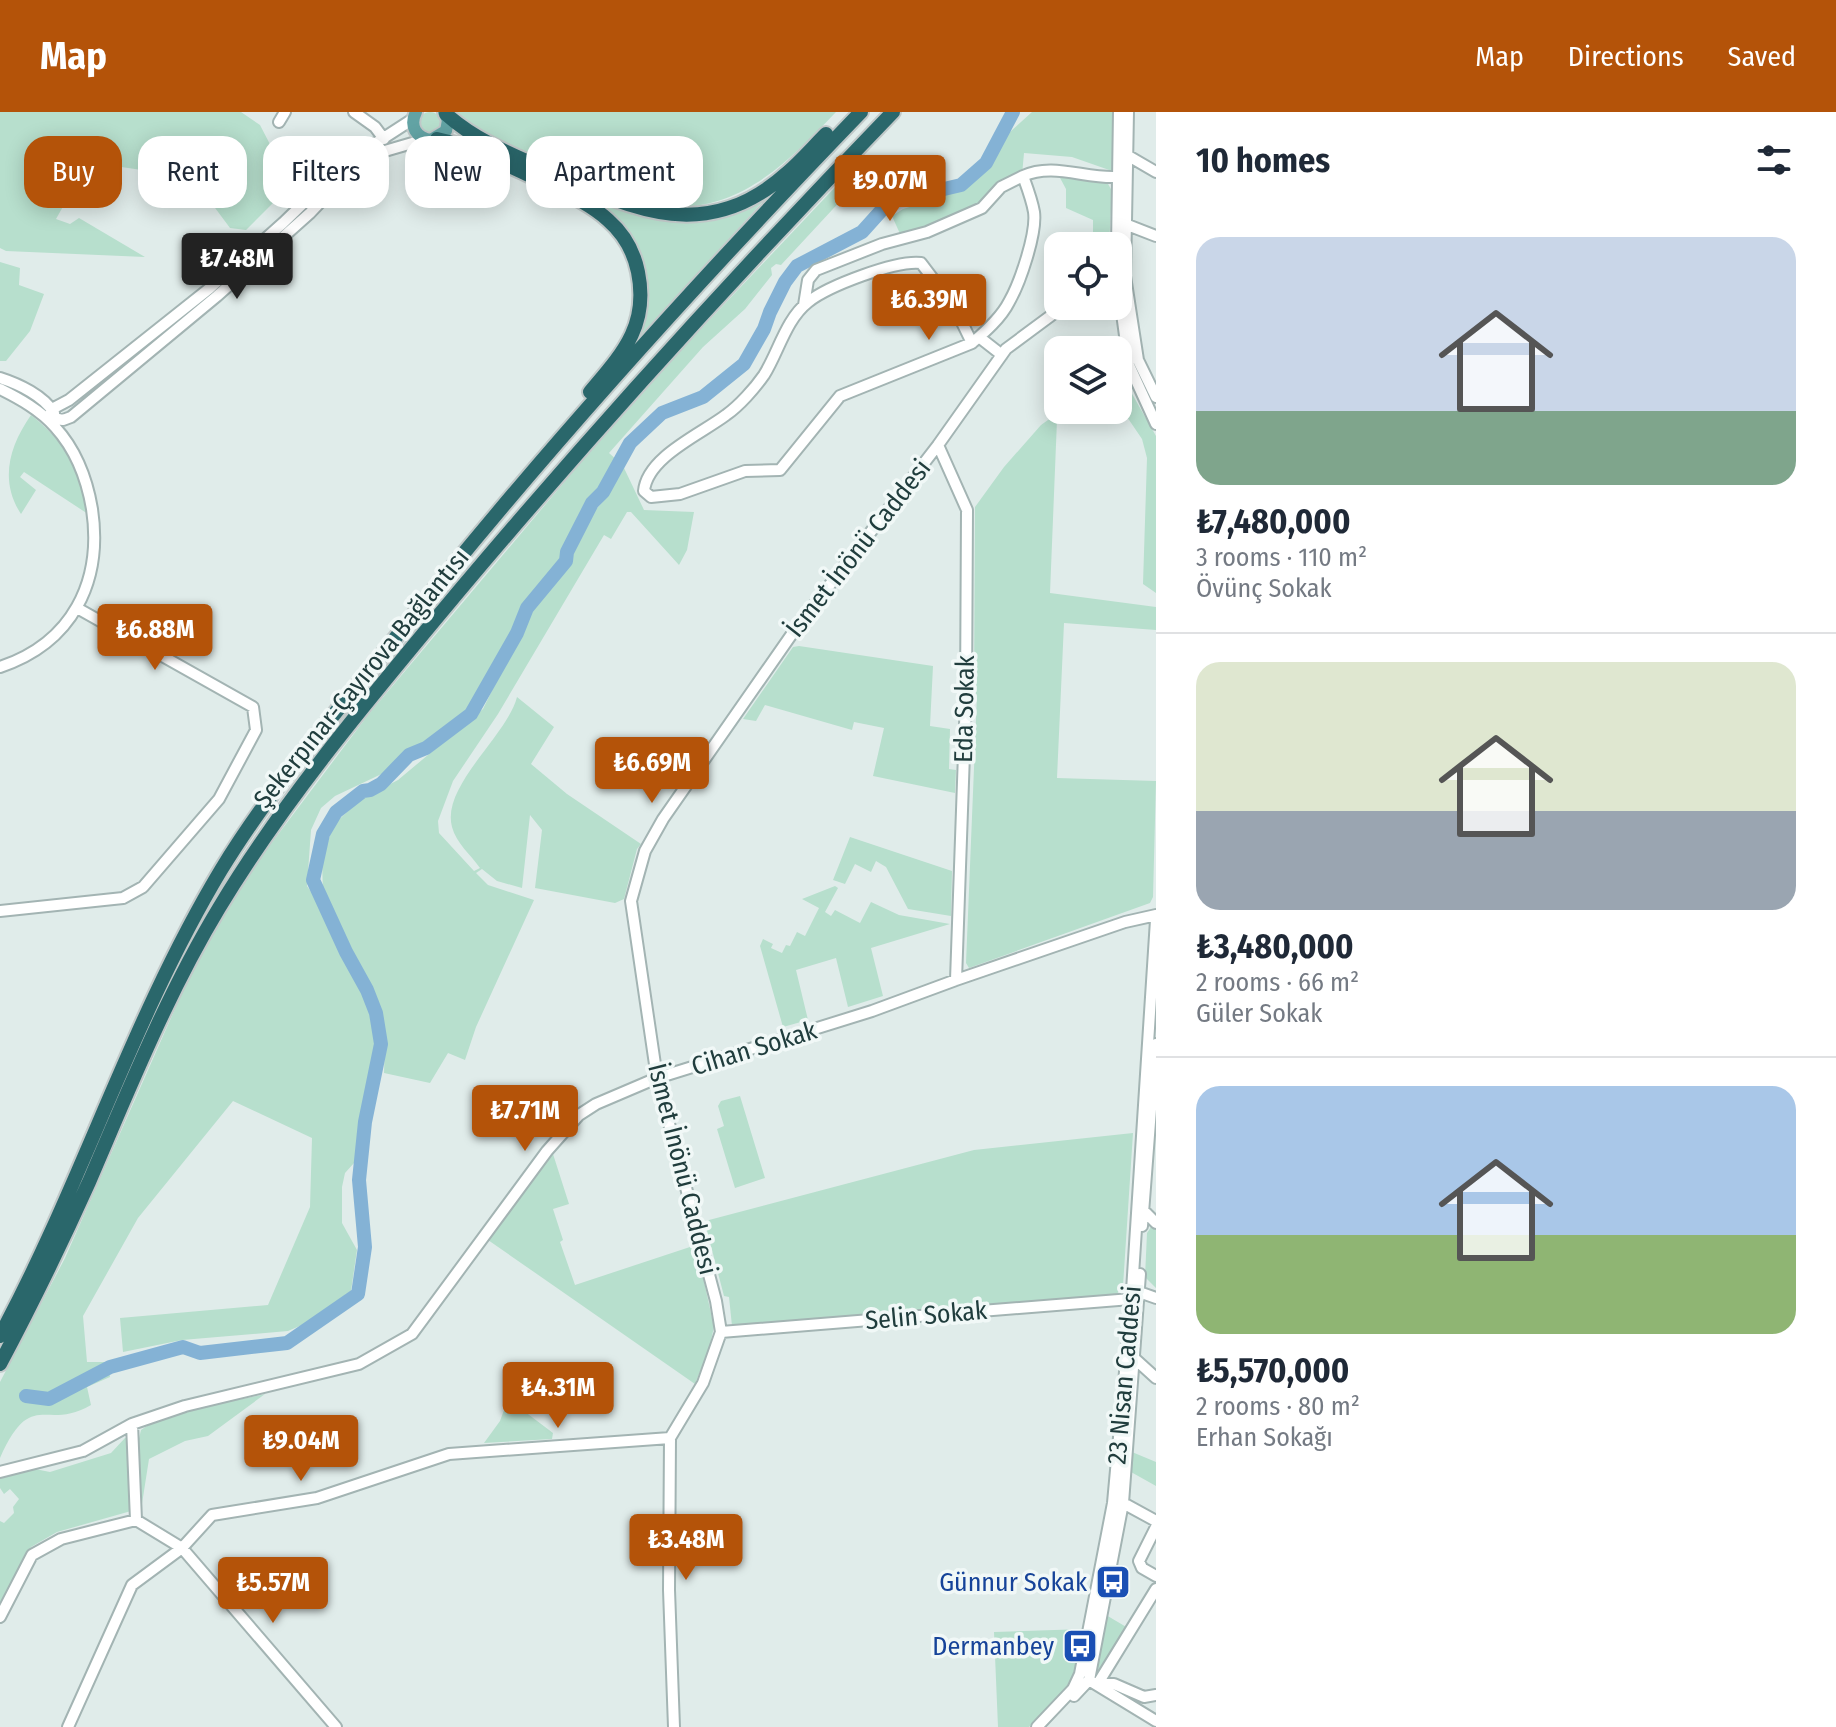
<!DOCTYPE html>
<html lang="en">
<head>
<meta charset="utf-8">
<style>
  body { margin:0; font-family:"Fira Sans Condensed",sans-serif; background:#f6f6f7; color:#1f2937; height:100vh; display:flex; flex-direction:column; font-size:30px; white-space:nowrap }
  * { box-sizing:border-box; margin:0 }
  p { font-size:26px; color:#747a83 }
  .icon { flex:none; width:44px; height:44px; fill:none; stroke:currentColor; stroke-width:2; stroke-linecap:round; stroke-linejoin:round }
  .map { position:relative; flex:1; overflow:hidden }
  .side { display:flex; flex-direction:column; background:#fff; width:680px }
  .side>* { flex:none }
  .top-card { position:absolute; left:24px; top:24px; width:760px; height:72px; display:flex; gap:16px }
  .fabs { position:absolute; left:1044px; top:120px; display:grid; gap:16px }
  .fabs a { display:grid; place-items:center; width:88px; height:88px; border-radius:16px; background:#fff; box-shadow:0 4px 20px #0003; font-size:40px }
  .price { position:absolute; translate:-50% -68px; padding:0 18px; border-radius:8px; background:#b45309; color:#fff; font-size:26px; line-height:52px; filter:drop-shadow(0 2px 4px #0008) }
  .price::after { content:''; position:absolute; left:50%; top:48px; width:24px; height:18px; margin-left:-12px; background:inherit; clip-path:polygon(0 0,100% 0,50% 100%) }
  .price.selected { background:#222; color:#fff }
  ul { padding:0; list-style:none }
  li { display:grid; align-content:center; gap:16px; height:424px; padding:0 40px }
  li+li { border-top:2px solid #e0e1e3 }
  li span { display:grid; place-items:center; height:248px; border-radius:24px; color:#555 }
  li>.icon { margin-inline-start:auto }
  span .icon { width:144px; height:144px; fill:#fffc; stroke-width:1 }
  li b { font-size:34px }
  h2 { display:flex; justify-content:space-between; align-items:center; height:96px; padding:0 40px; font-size:34px }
  .tag { padding:0 28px; border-radius:24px; background:#fff; box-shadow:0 4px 20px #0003; font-size:28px; line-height:72px }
  .tag.selected { background:#b45309; color:#fff }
  header { display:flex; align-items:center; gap:48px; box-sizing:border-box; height:112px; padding:0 40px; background:#b45309; color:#fff }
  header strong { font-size:38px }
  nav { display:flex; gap:44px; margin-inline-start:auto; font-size:28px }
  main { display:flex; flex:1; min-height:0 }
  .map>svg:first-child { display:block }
</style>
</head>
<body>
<header>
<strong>Map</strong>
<nav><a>Map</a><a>Directions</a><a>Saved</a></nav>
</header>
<main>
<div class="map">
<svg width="1156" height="1615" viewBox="0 0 1156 1615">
  <rect width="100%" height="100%" fill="#e0ecea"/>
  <path fill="#b7dfcd" d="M0,0H241L260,13L291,73L246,118L230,116L195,69L205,48L195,66L88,50L56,107L70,112L79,106L145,145L6,139L0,136Z
    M455,0H836C790,48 740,101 667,94C629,90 592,69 558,54C524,39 483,26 455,0Z
    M1032,0H1115L1113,11L1115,60L1072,45L1024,41L1022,63C984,91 947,113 901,124L892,104L903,97L936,87L964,74L972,65L986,58L1001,28Z
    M419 11a11 11 0 1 1 22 0a11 11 0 1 1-22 0Z
    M1061,61L1107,70L1112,79L1109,134H1093V108L1066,96V77L1059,64Z
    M857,66L858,76L845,84L781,153L776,152L771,156L772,163L745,197L703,235L609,341L618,349L605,372L587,392L561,447L525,494L508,532L471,598L410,640L390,658L335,684L321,696L311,718L307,774L321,794L363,876L376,914L378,934L354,1051L345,1061L342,1075V1111L357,1138L351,1179L302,1213L288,1219L182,1228L123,1240L120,1206L268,1193L310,1095L312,1026L233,989L138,1106L83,1204L87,1250H108L110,1265L87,1275L91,1293C45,1320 32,1275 0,1346V1270L65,1146L182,881L208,828L255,753L368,603L577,355L682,237L840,70L846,71Z
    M770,82L637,227L646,200L645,160L587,87L589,84C632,103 677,117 724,103C740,99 755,89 770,82Z
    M0,150L20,156L19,173L44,182L30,219L6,249H0Z
    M1123,266L1156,324V481L1143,472L1147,346L1142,327L1125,302L1057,308L1050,481L1156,495V518L1064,511L1057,666L1156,669L1153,785L1150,791L969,856L966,851L977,583L974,578L975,395L1004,355L1041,313L1062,298H1118V269Z
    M31,303C68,332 78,358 88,402L24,360L20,365L36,378L21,402C0,370 8,336 31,303Z
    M624,356L644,398L694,400L687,438L679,453L631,400H627L611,427L604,423L498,602L453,669L438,709L439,721L474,759L480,756C471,743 456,731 452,715C441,674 507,624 517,585L554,615L531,652L567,682L641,732L637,737L624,787L615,791L535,776L542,718L530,703L522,776L497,769L482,757L476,761L488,773L534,788L476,915L465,948L448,941L430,971L384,961L385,925L371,874L350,842L323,784L322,746L334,712L360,688L398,668L483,597L528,505L569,451L590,404L606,386Z
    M799,534L933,554L930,614L950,617L949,657L956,658L955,681L873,664L884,616L854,610L852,618L765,593L756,609L743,607L793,535Z
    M850,725L952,759L951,804L908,797L886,755L876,749L871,760L855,752L845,772L833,768Z
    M835,774L838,776L825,800L831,804L835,798L860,811L871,790L899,803L950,812L871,836L883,884L848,895L836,846L796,858L808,908L783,915L760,834L763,827L773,832L771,836L782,841L786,833L790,834L797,820L805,824L819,796L802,787Z
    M740,984L765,1066L735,1076L717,1017L724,1014L718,994L721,989Z
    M1133,1021L1123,1174L1116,1183L732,1214L729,1185L724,1184L706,1115L709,1108L974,1038Z
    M553,1042L569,1092L553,1097L563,1128L560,1130L575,1173L696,1133L714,1215L709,1237L695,1272L488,1128Z
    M1151,1115L1156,1118V1176L1145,1165L1147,1121Z
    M265,1282L208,1324L185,1329L149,1347L141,1398L137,1335L141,1318C167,1299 232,1290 265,1282Z
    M508,1287L553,1321L552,1327L484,1331L500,1309Z
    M125,1326L130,1327L131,1399L57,1420L31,1435L0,1492V1409L4,1411L14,1401L13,1395L19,1387L10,1377L4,1382L0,1376V1366L30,1356L50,1360L111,1341Z
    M1132,1340L1156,1350V1374L1131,1360Z
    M1106,1503L1128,1516L1101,1561L1096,1559Z
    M1085,1517L1075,1561L1067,1575L1029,1615H998L994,1520Z"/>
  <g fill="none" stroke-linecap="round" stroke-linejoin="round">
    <path stroke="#84b2d5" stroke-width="14" d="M26,1284L49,1287L110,1255L183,1235L200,1241L287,1231L358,1182L365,1135L359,1068L365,1010L381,932L376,901L367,878L346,840L313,768L323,722L336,700L363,679L370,678L381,672L409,643L426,636L471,602L517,521L527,496L566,449L567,440L592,391L603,380L630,331L662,301L703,285L744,252L764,217L770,200L785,170L797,154L862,120L889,90L961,73L986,51L1013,0"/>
    <g stroke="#a3b4b3" stroke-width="14">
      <path id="minor" d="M354,0L375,15L384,27
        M1128,0L1125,164L1138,248L1156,285
        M279,10L285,0
        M1125,42L1156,60
        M1125,112L1156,124
        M1117,134L1119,0
        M1118,172L1129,253L1156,312
        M804,193L808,168L816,158L882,132L927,120L982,96L1001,75L1023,64
        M979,225L1002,243
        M972,231L955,196L921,151C896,148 828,174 808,190C786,207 778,241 764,263C755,276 739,294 726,303C701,322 647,345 644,379L651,385L680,382L745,359L780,358L840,284L972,231C985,220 1001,206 1009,190C1020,171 1037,121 1034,100C1032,88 1027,75 1023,64C1053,50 1085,67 1117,65
        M0,266C19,272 44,284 54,301
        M0,277C20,287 40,298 55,315C76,338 87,367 92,397C103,470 72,531 0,555
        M52,297L69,288L210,176L283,111L345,51L413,7
        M44,304L63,308L71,305L217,184L310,101L347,62L378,41L426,27
        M938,333L967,398L966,585L956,868
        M0,799L123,786L143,775L219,687L256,618L253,595L77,496
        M1146,1101L1156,1111
        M1142,1114L1156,932
        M1139,1180L1156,1186
        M721,1220L1131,1187
        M1135,1247L1156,1266
        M670,1326L703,1271L721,1220L716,1189L657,966L631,789L645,739L663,707L794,519L938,333L1006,237L1064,194
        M670,1326L669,1478L674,1615
        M0,1360L83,1339L132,1312
        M1123,1391L1156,1409
        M1156,1415L1139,1449L1142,1456L1156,1464
        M0,1505L32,1443L61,1427L136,1408
        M1092,1570L1156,1609
        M1099,1572H1114L1144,1585L1156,1583
        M1097,1573L1156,1477
        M1074,1584L1089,1568L1123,1391L1140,1162
        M68,1615L132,1473L182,1436L212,1403L317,1386L449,1342L670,1326
        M336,1615L182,1436L136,1408L132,1312L185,1294L359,1252L412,1222L547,1039L579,1003L596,992L657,966L872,899L956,868L1125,810L1156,803
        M1037,1615L1073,1577L1080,1562L1113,1391L1131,1194L1156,808"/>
    </g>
    <g stroke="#c1c9c9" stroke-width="16">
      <path id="major" d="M416,0C409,14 416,26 431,28L446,19L448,8L444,0"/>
    </g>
    <g stroke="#c1c9c9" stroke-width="18">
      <path id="highway" d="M446,2C477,30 516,44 553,61C636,100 709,131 787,61C801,49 813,35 826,22
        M437,27C474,35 505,52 539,68C563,80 588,90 608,108C624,122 634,140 638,160C649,214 622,242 590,280
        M0,1224C82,1072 132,906 221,758C269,679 331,607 389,534C536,347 696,171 861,0
        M0,1252C32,1192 61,1132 89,1070C129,977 167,882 219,796C287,683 375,580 459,479C598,314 743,155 893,0"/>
    </g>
    <use href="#minor" stroke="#fff" stroke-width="10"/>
    <use href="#major" stroke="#62a3a4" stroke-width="12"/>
    <use href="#highway" stroke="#2a676b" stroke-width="14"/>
  </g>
  <defs>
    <g id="bus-square" transform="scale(1.8)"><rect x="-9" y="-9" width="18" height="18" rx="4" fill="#1a4fb4" stroke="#f1f8f7"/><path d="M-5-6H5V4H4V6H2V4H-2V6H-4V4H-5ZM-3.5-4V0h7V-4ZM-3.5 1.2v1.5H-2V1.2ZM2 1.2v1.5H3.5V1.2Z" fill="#fff"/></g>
  </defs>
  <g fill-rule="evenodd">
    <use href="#bus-square" x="1113" y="1470"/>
    <use href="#bus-square" x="1080" y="1534"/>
  </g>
  <g text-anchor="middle" stroke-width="7" stroke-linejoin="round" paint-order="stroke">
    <g font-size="26" fill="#203d3d" stroke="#f1f8f7">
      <text transform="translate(858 436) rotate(-52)" y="9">İsmet İnönü Caddesi</text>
      <text transform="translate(361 566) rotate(-51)" y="9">Şekerpınar-Çayırova Bağlantısı</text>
      <text transform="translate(964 597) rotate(-89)" y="9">Eda Sokak</text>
      <text transform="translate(754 936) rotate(-17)" y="9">Cihan Sokak</text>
      <text transform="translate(683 1057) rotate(76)" y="9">İsmet İnönü Caddesi</text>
      <text transform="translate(926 1203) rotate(-5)" y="9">Selin Sokak</text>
      <text transform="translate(1124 1263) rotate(-85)" y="9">23 Nisan Caddesi</text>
    </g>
    <g font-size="26" fill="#164399" stroke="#f1f8f7" text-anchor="end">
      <text x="1087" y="1479">Günnur Sokak</text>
      <text x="1054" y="1543">Dermanbey</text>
    </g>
  </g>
</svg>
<div class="fabs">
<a><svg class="icon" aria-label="locate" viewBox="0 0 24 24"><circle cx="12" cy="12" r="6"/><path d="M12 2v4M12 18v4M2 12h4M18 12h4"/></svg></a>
<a><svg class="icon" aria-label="layers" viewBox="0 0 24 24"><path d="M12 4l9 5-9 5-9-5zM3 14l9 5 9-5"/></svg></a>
</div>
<b class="price" style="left:890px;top:111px">₺9.07M</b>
<b class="price selected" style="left:237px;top:189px">₺7.48M</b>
<b class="price" style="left:929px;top:230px">₺6.39M</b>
<b class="price" style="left:155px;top:560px">₺6.88M</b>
<b class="price" style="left:652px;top:693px">₺6.69M</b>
<b class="price" style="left:525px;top:1041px">₺7.71M</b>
<b class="price" style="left:558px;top:1318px">₺4.31M</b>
<b class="price" style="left:301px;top:1371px">₺9.04M</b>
<b class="price" style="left:686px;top:1470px">₺3.48M</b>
<b class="price" style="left:273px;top:1513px">₺5.57M</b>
<div class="top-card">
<a class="tag selected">Buy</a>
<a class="tag">Rent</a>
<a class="tag">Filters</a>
<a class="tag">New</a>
<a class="tag">Apartment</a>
</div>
</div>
<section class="side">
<h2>10 homes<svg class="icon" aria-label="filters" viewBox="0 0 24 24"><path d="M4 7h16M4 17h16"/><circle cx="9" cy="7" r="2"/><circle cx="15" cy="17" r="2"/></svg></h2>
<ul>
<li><span style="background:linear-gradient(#c9d6e8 70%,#7fa58c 0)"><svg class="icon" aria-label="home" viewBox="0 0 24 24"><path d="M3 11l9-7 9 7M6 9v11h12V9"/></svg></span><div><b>₺7,480,000</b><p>3 rooms · 110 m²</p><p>Övünç Sokak</p></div></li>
<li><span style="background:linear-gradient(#dfe7d0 60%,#9aa5b1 0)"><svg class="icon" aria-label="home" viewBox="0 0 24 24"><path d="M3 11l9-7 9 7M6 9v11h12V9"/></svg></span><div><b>₺3,480,000</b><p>2 rooms · 66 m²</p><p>Güler Sokak</p></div></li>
<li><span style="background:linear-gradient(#a9c7e8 60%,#8fb573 0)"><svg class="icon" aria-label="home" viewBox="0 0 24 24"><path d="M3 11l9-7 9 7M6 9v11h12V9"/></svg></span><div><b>₺5,570,000</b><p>2 rooms · 80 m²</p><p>Erhan Sokağı</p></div></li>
</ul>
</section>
</main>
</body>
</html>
